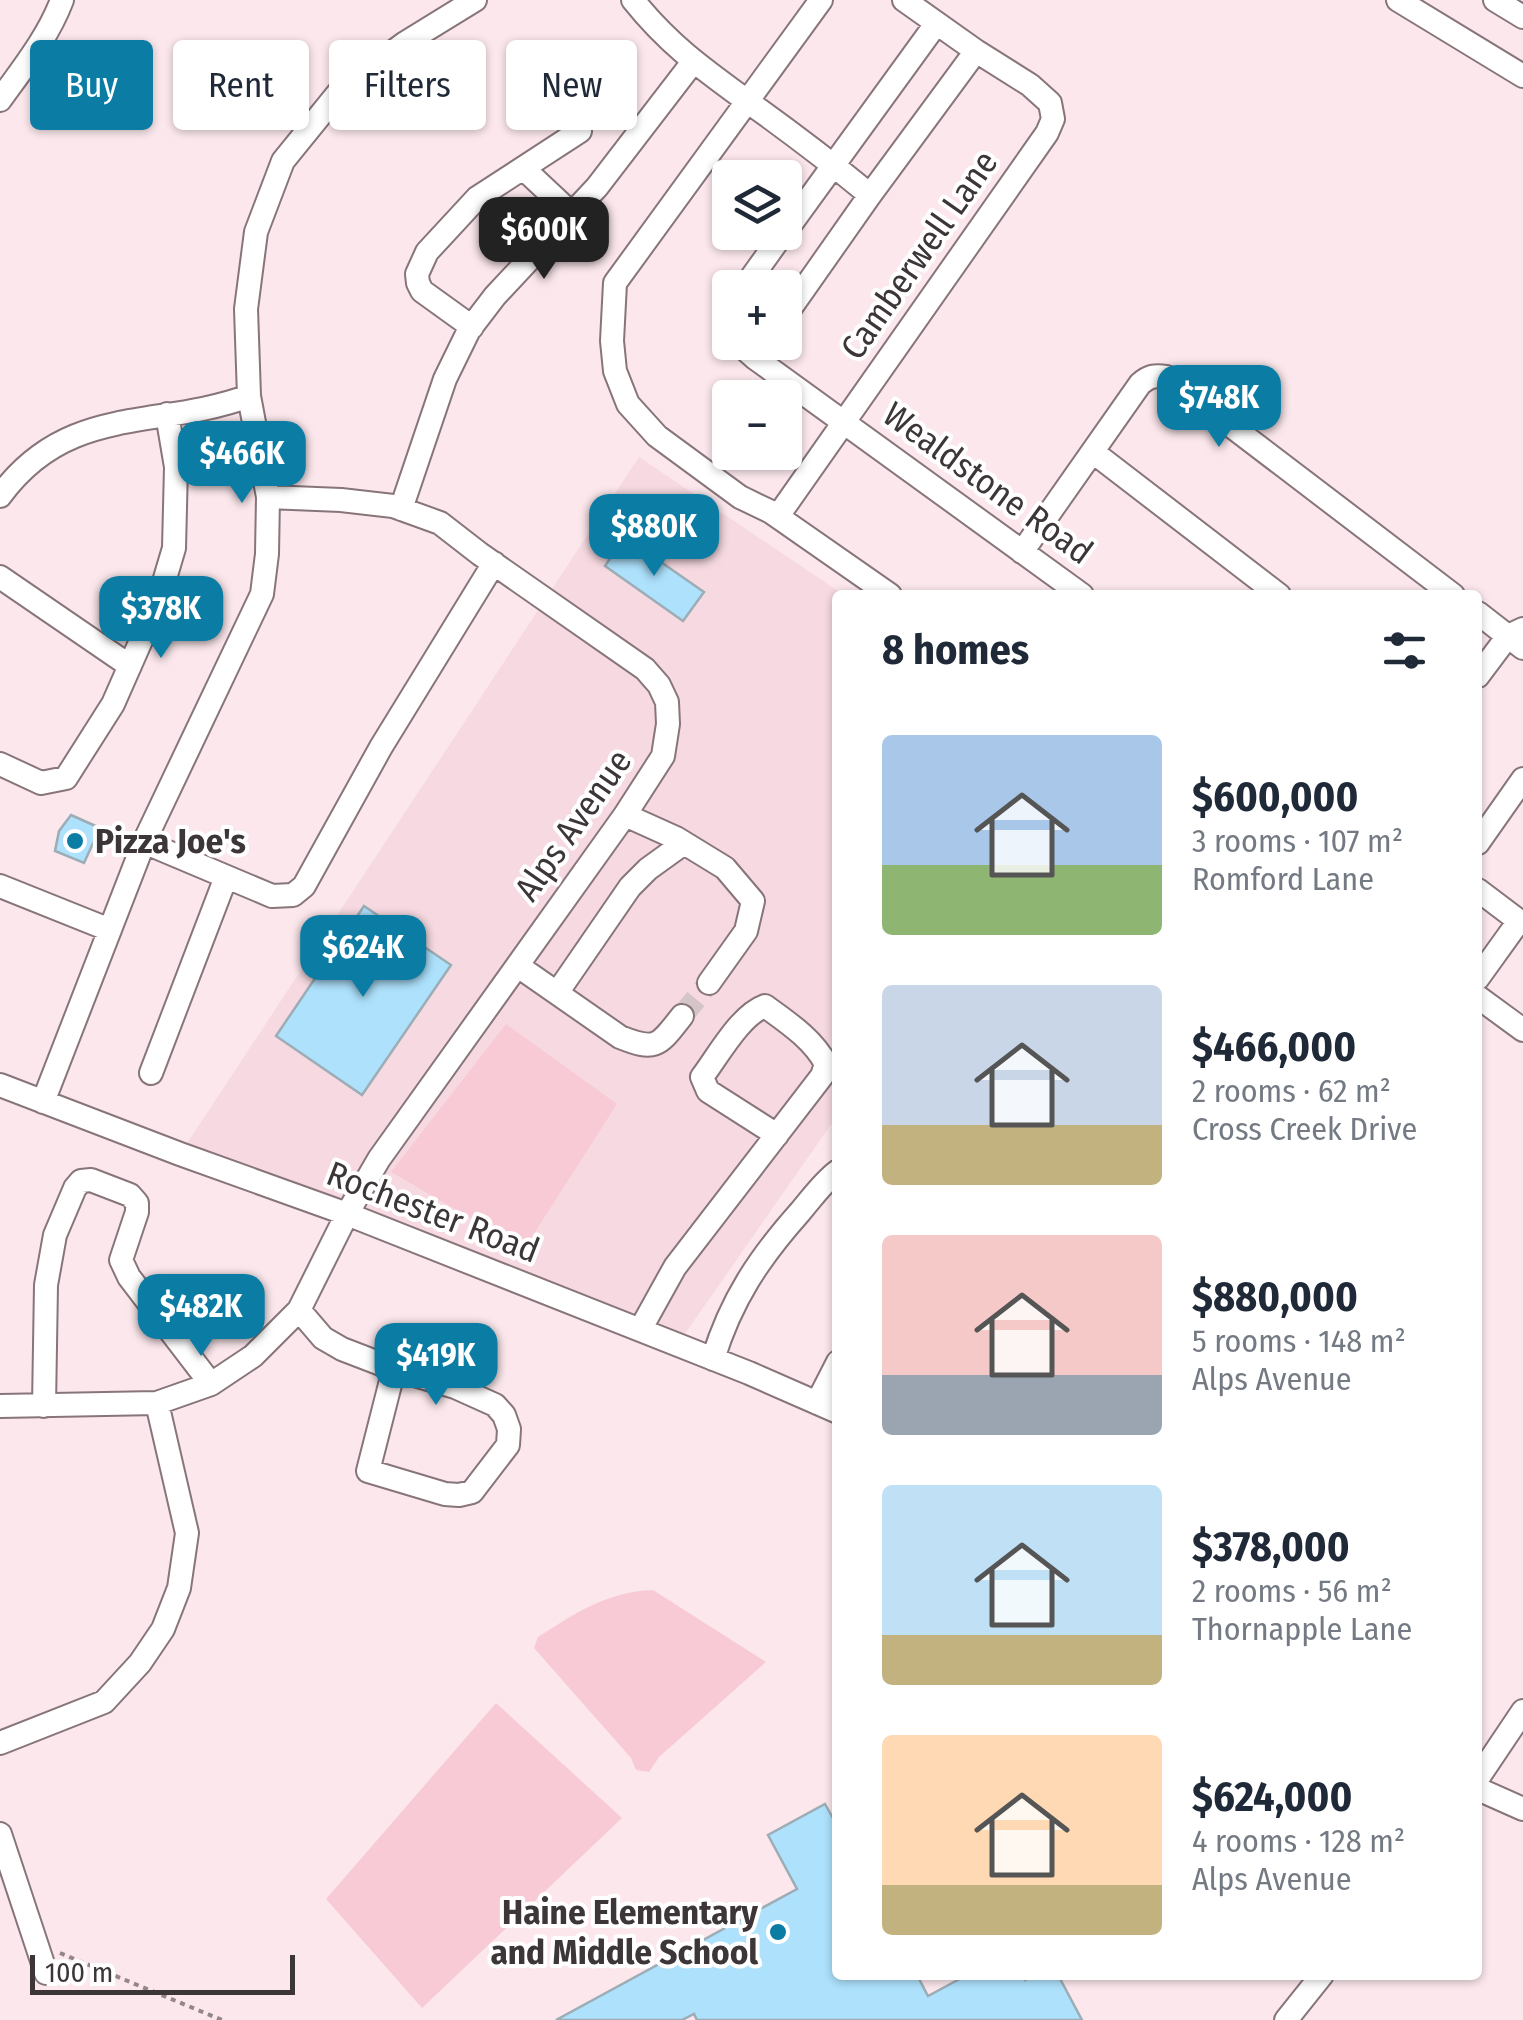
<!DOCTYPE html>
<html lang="en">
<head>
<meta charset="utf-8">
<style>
  body { margin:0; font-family:"Fira Sans Condensed",sans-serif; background:#f2f2f3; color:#1f2937; height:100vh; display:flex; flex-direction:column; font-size:38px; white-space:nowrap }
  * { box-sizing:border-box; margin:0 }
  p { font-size:32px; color:#747a83 }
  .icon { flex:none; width:55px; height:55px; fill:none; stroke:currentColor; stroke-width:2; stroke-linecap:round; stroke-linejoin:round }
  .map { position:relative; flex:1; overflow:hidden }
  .side { position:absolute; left:832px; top:590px; width:650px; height:1390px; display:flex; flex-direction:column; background:#fff; border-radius:10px; box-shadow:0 2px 8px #0004 }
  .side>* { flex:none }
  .banner { position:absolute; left:30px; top:40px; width:652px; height:90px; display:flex; gap:20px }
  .fabs { position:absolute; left:712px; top:160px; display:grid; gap:20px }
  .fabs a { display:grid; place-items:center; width:90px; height:90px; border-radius:10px; background:#fff; box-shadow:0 2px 8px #0004; font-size:50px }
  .scale { position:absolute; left:30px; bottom:25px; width:265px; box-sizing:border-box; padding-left:10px; border:5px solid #3d3638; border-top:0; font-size:28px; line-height:35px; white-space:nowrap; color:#3d3638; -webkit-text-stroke:8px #fff; paint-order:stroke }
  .price { position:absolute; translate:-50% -85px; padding:0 22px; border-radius:20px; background:#0b7da5; color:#fff; font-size:32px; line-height:65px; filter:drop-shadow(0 2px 5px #0008) }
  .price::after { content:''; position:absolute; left:50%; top:60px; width:30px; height:22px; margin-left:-15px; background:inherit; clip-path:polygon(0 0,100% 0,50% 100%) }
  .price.current { background:#222; color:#fff }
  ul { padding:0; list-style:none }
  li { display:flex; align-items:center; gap:30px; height:250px; padding:0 50px }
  li span { display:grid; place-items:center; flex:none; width:280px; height:200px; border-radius:10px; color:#555 }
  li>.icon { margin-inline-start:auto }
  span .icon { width:120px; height:120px; fill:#fffc; stroke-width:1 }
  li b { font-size:42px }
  h2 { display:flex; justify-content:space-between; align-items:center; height:120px; padding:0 50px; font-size:42px }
  .pill { padding:0 35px; border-radius:10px; background:#fff; box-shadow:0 2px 8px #0004; font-size:35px; line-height:90px }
  .pill.current { background:#0b7da5; color:#fff }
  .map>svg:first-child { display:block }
</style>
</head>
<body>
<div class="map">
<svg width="1523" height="2020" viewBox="0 0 1523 2020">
  <rect width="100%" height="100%" fill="#fbe7ec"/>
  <path fill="#f6d9e1" d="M639,457L844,595H838L837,1116L677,1345L180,1154Z"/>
  <path fill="#f8cad6" d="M506,1024L617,1104L524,1249L391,1172Z
    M653,1590L766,1662L659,1757L649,1772L636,1770L631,1758L534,1648L538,1637C576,1613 606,1592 653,1590Z
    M496,1703L622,1818L422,2008L326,1899Z"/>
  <path fill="#ade1fc" stroke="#9cadb6" stroke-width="2.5" d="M625,537L704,592L683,621L605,566Z
    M71,815L100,828L84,863L55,851L59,831Z
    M364,906L451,965L362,1095L276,1036Z
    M825,1804L838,1827V1975H917L928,1996L967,1975H1022L1025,1980L1034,1975H1058L1082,2020H697L694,2014L682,2020H556L797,1889L768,1835Z"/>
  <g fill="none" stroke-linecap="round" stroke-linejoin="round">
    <path stroke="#d5c4c8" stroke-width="22" stroke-dasharray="22 11" stroke-linecap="butt" d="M682,1016L709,983"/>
    <g stroke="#87757a" stroke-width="26">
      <path id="minor" d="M633,0C668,44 703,69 747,101C789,131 830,162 870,195
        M821,0L615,283L612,341L615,371L628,404L657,436L740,497L771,512L890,595
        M1398,0L1523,76
        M1495,0L1523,17
        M0,100C23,68 48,37 62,0
        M524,169L572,214
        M785,232L936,24
        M744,288L784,232
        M730,309L728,319L730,331
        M785,316L870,195L976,51
        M472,327L422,291L418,283L417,274L427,252L477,198L580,131
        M737,342L755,358L1082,595
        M1093,452L1279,595
        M0,496C68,403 157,430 249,396
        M401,509L445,379L469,330L495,296L597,187L693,62
        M778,516L1047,133L1053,119L1050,103L1030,85L976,51L904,0
        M1022,552L1140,384C1149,376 1155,375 1167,377L1453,595
        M0,577L130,666
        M1478,613L1523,648
        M1478,676L1508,636L1523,629
        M0,764L41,783L66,778L113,704L158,602L174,548L176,467L167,414
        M625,815L676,838L725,868L753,901L746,931L709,983
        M144,842L272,896L293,895L304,886L381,747L494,563
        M1478,843L1523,779
        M0,886L110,930
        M1478,890L1523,924
        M518,966L620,1037C657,1052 659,1045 682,1016
        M1478,978L1519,921
        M557,993L630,887L648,869L684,843
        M1478,997L1523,1030
        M151,1073L226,877
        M0,1085L180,1154L347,1214L749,1373L838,1412
        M43,1102L144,842L262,594L267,554L268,497L249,396L246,309L256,232L283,161L339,92L405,43L475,0
        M299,1310L323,1338L342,1349L394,1369L455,1387L495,1405L504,1415L509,1429L508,1445L472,1492L459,1495L445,1494L368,1471L394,1369
        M640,1330L675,1267L822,1076L826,1064C813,1039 787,1022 765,1006C740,1015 718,1056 702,1077L708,1091L777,1135
        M713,1359C731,1300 759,1258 800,1212C812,1198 823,1182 838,1171
        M817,1403L838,1362
        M0,1406L157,1403L211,1384L253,1356L299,1310L347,1214L379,1159L625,815L663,756L668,724L667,702L659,685L645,669L480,554L440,523L393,506L341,500L268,497
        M44,1406L46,1285L55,1235L75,1188L81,1181L91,1180L130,1195L137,1203V1212L121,1260L129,1277L211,1384
        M0,1743L104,1702L140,1663L163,1629L179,1588L187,1533L157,1403
        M1478,1778L1523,1711
        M1478,1789L1523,1809
        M0,1834L46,1973
        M1286,2020L1322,1975"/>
    </g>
    <path stroke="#938689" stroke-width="4" stroke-dasharray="5 5" stroke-linecap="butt" d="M60,1953L222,2020"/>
    <use href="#minor" stroke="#fff" stroke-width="22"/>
  </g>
  <g fill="#0b7da5" stroke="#fff" stroke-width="4">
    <circle cx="75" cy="841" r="10"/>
    <circle cx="778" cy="1932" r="10"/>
  </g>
  <g text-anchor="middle" stroke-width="8" stroke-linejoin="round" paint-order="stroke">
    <g font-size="35" fill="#3d3638" stroke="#fff">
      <text transform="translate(919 255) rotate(-55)" y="12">Camberwell Lane</text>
      <text transform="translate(988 483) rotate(36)" y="12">Wealdstone Road</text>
      <text transform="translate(573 825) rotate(-55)" y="12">Alps Avenue</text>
      <text transform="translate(433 1212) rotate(21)" y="12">Rochester Road</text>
    </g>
    <g font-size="35" font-weight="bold" fill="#3d3638" stroke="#fff" text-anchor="start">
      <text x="95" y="853">Pizza Joe's</text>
      <text x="758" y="1924" text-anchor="end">Haine Elementary<tspan x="758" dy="40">and Middle School</tspan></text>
    </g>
  </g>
</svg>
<div class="fabs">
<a><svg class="icon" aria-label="layers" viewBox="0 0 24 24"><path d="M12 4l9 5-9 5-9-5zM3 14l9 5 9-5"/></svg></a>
<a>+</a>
<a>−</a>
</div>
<div class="scale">100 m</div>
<b class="price current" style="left:544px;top:282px">$600K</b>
<b class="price" style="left:1219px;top:450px">$748K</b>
<b class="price" style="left:242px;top:506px">$466K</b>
<b class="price" style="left:654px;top:579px">$880K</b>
<b class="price" style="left:161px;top:661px">$378K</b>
<b class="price" style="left:363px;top:1000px">$624K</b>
<b class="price" style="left:201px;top:1359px">$482K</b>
<b class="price" style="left:436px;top:1408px">$419K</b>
<div class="banner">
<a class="pill current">Buy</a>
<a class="pill">Rent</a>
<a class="pill">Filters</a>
<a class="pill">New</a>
</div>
<section class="side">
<h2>8 homes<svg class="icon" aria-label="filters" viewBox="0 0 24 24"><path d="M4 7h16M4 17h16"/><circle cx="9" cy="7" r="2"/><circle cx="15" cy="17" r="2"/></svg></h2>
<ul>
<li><span style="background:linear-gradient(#a9c7e8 65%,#8fb573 0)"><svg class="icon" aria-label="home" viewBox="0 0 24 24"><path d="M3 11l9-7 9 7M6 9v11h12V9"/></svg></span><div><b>$600,000</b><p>3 rooms · 107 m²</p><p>Romford Lane</p></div></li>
<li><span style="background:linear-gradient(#c9d6e8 70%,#c2b280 0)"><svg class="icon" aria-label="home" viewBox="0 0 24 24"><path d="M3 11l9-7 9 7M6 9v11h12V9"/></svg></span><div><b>$466,000</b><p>2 rooms · 62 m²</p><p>Cross Creek Drive</p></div></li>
<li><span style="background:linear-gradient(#f6c9c9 70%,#9aa5b1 0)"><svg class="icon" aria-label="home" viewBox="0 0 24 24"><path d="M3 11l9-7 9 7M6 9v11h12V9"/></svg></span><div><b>$880,000</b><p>5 rooms · 148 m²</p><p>Alps Avenue</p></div></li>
<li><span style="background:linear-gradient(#bfe0f5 75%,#c2b280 0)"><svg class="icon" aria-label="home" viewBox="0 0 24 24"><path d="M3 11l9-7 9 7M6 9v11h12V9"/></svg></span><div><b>$378,000</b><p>2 rooms · 56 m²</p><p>Thornapple Lane</p></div></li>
<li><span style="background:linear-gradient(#ffd9b3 75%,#c2b280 0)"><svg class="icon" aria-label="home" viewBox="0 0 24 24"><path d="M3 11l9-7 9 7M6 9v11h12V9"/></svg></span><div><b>$624,000</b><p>4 rooms · 128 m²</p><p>Alps Avenue</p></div></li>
</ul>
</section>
</div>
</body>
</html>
